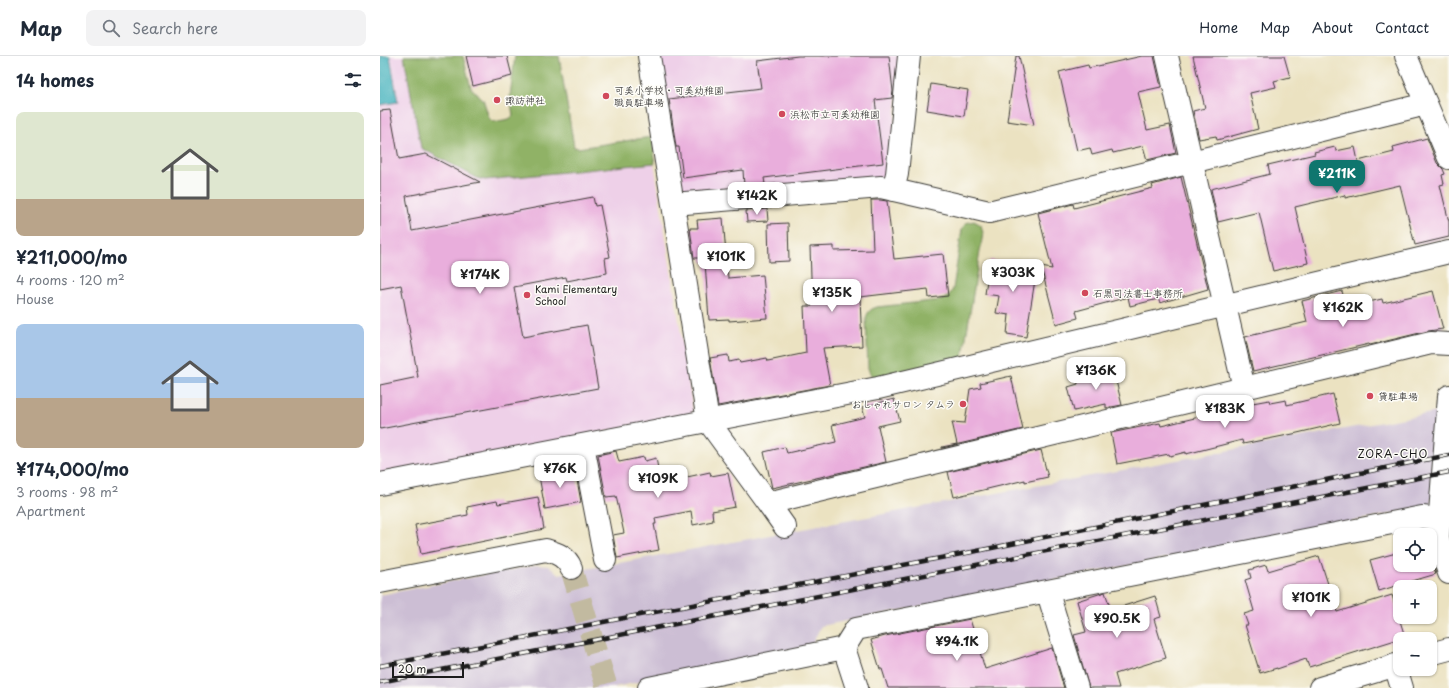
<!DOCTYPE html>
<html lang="en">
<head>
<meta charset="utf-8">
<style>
  body { margin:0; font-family:"Playpen Sans","Klee One",sans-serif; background:#f2f2f3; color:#1f2937; height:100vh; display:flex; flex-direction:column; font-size:15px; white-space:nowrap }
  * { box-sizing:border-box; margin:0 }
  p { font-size:13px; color:#747a83 }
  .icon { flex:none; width:22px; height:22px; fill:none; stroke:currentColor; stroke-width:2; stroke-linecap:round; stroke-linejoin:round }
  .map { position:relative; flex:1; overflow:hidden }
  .side { display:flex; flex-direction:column; background:#fff; width:380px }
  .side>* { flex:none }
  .controls { position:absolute; left:1013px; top:472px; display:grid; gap:8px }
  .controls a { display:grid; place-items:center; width:44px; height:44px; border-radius:8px; background:#fff; box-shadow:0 1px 3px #0004; font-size:20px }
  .scale { position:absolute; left:12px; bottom:10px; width:72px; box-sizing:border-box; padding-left:4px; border:2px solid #1c1c1c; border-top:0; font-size:11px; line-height:14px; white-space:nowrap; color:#1c1c1c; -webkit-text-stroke:3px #fdfcf7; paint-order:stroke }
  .price { position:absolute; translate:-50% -34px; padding:0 9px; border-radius:8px; background:#fff; color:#222; font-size:13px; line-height:26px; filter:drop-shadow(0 1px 2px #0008) }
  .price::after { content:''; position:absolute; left:50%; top:24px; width:12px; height:9px; margin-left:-6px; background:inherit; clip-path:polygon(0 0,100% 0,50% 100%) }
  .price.selected { background:#0f766e; color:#fff }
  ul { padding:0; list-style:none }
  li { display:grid; align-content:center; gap:8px; height:212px; padding:0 16px }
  li span { display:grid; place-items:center; height:124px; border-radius:8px; color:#555 }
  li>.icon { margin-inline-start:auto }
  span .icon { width:72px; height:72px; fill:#fffc; stroke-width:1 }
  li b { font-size:17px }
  h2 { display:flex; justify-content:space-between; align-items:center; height:48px; padding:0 16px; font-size:17px }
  header { display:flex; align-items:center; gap:24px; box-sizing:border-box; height:56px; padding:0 20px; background:#fff; border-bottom:1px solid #e0e1e3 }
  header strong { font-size:19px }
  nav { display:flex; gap:22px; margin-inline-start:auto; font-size:14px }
  .search { width:280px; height:36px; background:#f2f2f3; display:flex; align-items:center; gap:10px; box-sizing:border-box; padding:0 14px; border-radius:8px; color:#747a83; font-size:15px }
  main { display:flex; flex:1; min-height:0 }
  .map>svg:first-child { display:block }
</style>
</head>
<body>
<header>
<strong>Map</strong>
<div class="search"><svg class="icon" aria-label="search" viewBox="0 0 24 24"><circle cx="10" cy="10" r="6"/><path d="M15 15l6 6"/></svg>Search here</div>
<nav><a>Home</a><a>Map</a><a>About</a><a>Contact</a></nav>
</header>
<main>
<section class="side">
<h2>14 homes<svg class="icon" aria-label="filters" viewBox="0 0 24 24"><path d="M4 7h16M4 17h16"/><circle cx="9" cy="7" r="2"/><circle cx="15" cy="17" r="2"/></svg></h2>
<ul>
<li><span style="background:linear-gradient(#dfe7d0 70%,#b9a48a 0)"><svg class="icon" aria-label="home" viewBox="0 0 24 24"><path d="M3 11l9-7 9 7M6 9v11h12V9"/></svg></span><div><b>¥211,000/mo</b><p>4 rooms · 120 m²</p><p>House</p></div></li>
<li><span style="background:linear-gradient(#a9c7e8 60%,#b9a48a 0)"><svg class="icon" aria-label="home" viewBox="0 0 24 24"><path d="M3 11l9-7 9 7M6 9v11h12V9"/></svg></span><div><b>¥174,000/mo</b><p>3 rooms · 98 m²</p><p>Apartment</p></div></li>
</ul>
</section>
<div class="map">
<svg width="1069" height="632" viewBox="0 0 1069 632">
  <rect width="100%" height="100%" fill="#fdfcf7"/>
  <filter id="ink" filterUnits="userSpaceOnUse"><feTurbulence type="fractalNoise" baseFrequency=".025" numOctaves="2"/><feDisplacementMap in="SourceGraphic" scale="8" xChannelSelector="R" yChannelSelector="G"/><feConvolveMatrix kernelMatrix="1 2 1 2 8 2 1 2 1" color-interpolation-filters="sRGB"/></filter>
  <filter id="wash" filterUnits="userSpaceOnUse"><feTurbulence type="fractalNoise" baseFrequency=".012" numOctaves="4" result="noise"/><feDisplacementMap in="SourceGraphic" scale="16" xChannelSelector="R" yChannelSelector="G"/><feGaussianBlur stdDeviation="0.9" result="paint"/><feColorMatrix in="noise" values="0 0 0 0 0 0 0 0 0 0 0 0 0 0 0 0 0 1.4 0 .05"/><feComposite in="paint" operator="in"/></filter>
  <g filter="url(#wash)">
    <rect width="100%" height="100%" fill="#ebe2c1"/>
    <path fill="#eed0e8" d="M0,0H24L41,92L97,122L105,124L274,107L313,355L310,359L0,420Z
      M278,0H521L510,116L502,123L308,139L300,132Z"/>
    <path fill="#ccbed4" d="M1057,356L1051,450L441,570L431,590L230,632H0V539L157,509L168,510L179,518Z"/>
    <path fill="#90b266" stroke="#566741" d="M24,0H83L91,32L103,43L109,62L113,66L129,63L133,60L130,40L135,0H179L194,91L198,92L271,81L273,83L275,107L105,124L97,122L41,92Z
      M594,165L601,169L603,177L583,300L580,303L495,322L490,318L488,312L486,262C488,255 491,253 497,251L561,244C567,242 570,239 573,233L582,173L586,167Z"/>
    <path fill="#41b0bc" stroke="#2e666c" d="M0,0H10L18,46L0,49Z"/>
    <g id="blocks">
      <path fill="#e9aedc" d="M86,0H127L132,20L93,30Z
        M418,0H509L513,35L512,42L495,44L503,107L384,122L385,128L364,130L363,114L303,122L299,91H296L289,43L381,32L377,5Z
        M636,0H639L654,69L627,65Z
        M762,0H774L781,31L758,36L767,74L790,69L796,97L767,104L763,90L733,97L732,94L712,99L710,92L697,95L679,16L708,9L709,12Z
        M813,0H904L910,21L894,25L896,31L870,37L878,73L837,84L836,80L819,83L813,55L825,52Z
        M551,28L588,34L584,60L547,54Z
        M10,54L19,103L46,98L100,126L26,140L32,175L213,141L215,150L220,149L230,201L225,202L227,217L187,225L186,221L134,231L143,281L207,269L218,332L0,373V329L38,321L21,229L0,233V55Z
        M1047,82L1057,107L1063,113L1065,118L1062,119L1064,128L1060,129L1069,166V181L1035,189L1020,129L965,142V139L915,151L928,207L893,215L879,156L838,166L831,133L890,118L888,109L935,98L934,96L955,91L956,95L975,91L978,105L1014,96L1013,91Z
        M801,121L828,233L780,247L778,243L750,250L748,241L696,255L698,262L676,268L661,211L672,213L658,157L693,148L694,152L773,132L772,129Z
        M491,144H500L507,145L514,203L563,198L568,240L549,242L548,233L480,241L482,290L443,292L450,329L338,350L330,302L348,299L349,306L359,304L360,307L387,302L388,305L426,297L424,250H432L430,191L454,190V195L493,194Z
        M387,153L388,165L367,166L366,155Z
        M343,162L348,222L383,219L387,262L349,265V263L329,264L325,206H322V202H314L310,172H318L317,164Z
        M408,167L409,205L389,206L388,168Z
        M610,204L657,211L646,281L627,278L629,259L616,257L619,240L605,238Z
        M962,235L966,251L1002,243L1003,247L1053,235L1063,273L1048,275L990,289L989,288L873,315L865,281L927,266L922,245Z
        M733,313L742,349L726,352V348L694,355L688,331L698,328L697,322Z
        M631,320L643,373L562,392V391L577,388L572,366L585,367L590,333L601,331L600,327Z
        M953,338L960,367L913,378L863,388L862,384L806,398V396L790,400L789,398L737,408L731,377L780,367L781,370L857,352L856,350L889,344L890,347L906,344L907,349Z
        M514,343L520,365L498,370L506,406L392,432L384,396L405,391L407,397L456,386L452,369L485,361L482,351Z
        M661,394L668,421L645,426V424L574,441L568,416Z
        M236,395L239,406L264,401L265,405L276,402L280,423L297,420L298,423L330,416L331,420L348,417L355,451L332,455L333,465L313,469L311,455L275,462L276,468H274L279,494L237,502L233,479L244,477L236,440L226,441L218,399Z
        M195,413L201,446L165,453L159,420Z
        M158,441L164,473L41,498L35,469L88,459L87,451L117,445L118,448Z
        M1020,496V509H1053L1056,518L999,535L990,504Z
        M939,500L957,556L1012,539L1025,581L929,611L926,603L897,613V612L880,617L865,569H868L864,558L874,555L865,524L871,522L869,514L886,509L888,515Z
        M725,536L731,554L775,540L781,561L774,563L786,602L735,618L739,632H709L694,579L706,576L697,545Z
        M590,563L605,613L672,592L684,632H508L502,613H500L491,584L505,580Z"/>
    </g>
  </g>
  <g filter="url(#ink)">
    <use href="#blocks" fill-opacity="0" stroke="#3b3a35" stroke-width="1"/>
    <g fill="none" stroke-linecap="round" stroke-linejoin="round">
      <path stroke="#c2baa0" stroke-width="22" stroke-dasharray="22 11" stroke-linecap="butt" d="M191,512L227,632"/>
      <g stroke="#3b3a35" stroke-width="24">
        <path id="minor" d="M269,0L328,365L388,447L1051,287L1069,288
          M787,0L864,332
          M1026,0L1069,102
          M513,134L517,118L529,0
          M293,148L501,131L609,156L1034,51L1046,47
          M1069,340L1058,483L1069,517
          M203,389L225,504
          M0,428L498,332L1069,196
          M388,447L405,471
          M0,526L166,494C177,497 187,501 191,512
          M668,535L671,547L697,632
          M464,592L477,632
          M1050,598L1069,593
          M1015,609L1022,632
          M269,632L464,592L476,573L1042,461L1060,463
          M940,632L1020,608"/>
      </g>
      <use href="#minor" stroke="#fff" stroke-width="22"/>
      <g stroke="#1c1c1c" stroke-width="4.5">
        <path id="rail" d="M0,610L254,560L592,496L1069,399
          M0,626L1069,416"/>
      </g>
      <use href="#rail" stroke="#fdfcf7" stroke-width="3" stroke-dasharray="9" stroke-linecap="butt"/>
    </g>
  </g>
  <g fill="#d1495b" stroke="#fdfcf7" stroke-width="1.5">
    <circle cx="226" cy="40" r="4"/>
    <circle cx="117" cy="44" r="4"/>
    <circle cx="402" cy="58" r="4"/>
    <circle cx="705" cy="237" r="4"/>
    <circle cx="147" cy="239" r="4"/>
    <circle cx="990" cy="340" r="4"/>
    <circle cx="583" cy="348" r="4"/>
  </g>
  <g text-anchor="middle" stroke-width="3" stroke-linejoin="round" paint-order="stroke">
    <g font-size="10" fill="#1c1c1c" stroke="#fdfcf7" text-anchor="start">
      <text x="234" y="38">可美小学校・可美幼稚園<tspan x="234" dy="12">職員駐車場</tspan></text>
      <text x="125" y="48">諏訪神社</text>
      <text x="410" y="62">浜松市立可美幼稚園</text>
      <text x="155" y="237">Kami Elementary<tspan x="155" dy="12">School</tspan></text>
      <text x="713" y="241">石黒司法書士事務所</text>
      <text x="998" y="344">貸駐車場</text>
      <text x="575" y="352" text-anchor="end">おしゃれサロン タムラ</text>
    </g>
    <g font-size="11" letter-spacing="1" fill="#1c1c1c" stroke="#fdfcf7">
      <text x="1013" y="402">ZORA-CHO</text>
    </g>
  </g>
</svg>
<div class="controls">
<a><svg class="icon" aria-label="locate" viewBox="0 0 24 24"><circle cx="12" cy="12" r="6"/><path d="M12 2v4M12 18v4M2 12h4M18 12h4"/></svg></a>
<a>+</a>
<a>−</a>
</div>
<div class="scale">20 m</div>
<b class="price selected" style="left:957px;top:138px">¥211K</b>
<b class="price" style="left:377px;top:160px">¥142K</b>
<b class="price" style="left:346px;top:221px">¥101K</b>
<b class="price" style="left:633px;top:237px">¥303K</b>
<b class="price" style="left:100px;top:239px">¥174K</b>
<b class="price" style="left:452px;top:257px">¥135K</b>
<b class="price" style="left:963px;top:272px">¥162K</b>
<b class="price" style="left:716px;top:335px">¥136K</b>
<b class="price" style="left:845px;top:373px">¥183K</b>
<b class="price" style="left:180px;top:433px">¥76K</b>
<b class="price" style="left:278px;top:443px">¥109K</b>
<b class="price" style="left:931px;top:562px">¥101K</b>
<b class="price" style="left:737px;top:583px">¥90.5K</b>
<b class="price" style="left:577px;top:606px">¥94.1K</b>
</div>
</main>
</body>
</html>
